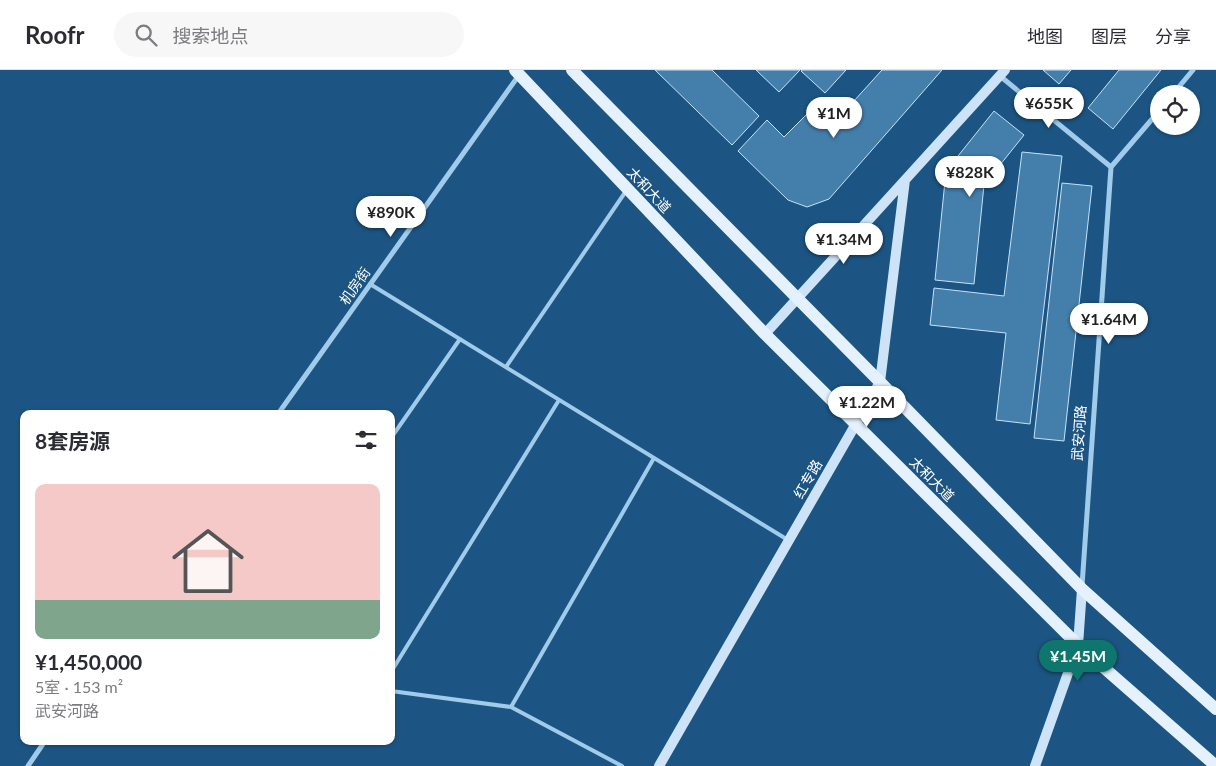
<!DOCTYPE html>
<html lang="zh">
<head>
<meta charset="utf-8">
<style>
  body { margin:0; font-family:Lato,"Noto Sans SC",sans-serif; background:#f7f7f7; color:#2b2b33; height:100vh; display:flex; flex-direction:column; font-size:19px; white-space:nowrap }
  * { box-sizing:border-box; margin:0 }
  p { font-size:16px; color:#7c7c81 }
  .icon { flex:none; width:28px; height:28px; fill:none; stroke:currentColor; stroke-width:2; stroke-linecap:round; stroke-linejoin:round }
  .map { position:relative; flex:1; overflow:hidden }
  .sheet { position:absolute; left:20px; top:340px; width:375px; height:335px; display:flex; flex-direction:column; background:#fff; border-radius:10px; box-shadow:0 1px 4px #0004 }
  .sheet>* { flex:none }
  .buttons { position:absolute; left:1150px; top:15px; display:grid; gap:10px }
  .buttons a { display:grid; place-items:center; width:50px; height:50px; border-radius:50%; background:#fff; box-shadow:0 1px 4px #0004; font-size:25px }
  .price { position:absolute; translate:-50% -42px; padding:0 11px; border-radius:18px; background:#fff; color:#222; font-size:16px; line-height:32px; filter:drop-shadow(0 1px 2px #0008) }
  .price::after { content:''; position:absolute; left:50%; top:30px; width:15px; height:11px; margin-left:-8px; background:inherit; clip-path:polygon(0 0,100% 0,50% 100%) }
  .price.active { background:#0f766e; color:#fff }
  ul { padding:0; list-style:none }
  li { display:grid; align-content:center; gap:10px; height:265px; padding:0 15px }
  li span { display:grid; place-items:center; height:155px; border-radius:10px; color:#555 }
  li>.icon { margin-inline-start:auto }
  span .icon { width:90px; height:90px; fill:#fffc; stroke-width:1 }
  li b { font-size:21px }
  h2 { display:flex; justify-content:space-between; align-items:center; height:60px; padding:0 15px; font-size:21px }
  header { display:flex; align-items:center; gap:30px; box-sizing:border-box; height:70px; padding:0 25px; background:#fff; border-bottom:1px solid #e1e1e2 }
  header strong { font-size:24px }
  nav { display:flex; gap:28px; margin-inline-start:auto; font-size:18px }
  .search { width:350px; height:45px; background:#f7f7f7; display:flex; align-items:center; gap:12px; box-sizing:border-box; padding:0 18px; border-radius:28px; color:#7c7c81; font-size:19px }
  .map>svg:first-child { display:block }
</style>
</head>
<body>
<header>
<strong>Roofr</strong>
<div class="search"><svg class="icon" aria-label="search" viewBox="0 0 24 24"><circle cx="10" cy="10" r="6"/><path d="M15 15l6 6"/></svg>搜索地点</div>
<nav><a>地图</a><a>图层</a><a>分享</a></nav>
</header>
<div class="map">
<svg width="1216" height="696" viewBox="0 0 1216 696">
  <rect width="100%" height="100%" fill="#1c5583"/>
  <path fill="#447fac" stroke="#c6e2f8" d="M655,0H712L759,46L732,75Z
    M756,0H800L779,22Z
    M802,0H846L825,23L801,1Z
    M882,0H942L829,129L807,137L788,130L738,81L767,50L784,67L807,44L843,43Z
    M1043,0H1071L1059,14Z
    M1119,0H1161L1113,59L1088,38Z
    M994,41L1024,65L984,115L974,214L935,210L946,101Z
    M1022,82L1062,86L1030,354L996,350L1006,263L930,255L934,218L1004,226Z
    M1062,113L1092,116L1064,371L1034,368Z"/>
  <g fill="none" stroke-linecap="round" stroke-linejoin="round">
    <path stroke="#a1cbea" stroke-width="4" d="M370,214L788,470
      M506,297L626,121
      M391,368L460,269
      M391,602L559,330
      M391,621L511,637L622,696
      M511,637L654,388"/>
    <path stroke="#a1cbea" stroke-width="5" d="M1000,6L1111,97
      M1173,24L1193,0
      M278,344L519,5
      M1082,516L1111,97L1159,41
      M28,696L45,671"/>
    <path stroke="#cde4f8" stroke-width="10" d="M765,264L905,110
      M659,696L880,312L905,110L1005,0
      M1035,696L1078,575L1082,519"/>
    <path stroke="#e5f2fe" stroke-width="12" d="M515,0L765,264L1078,575L1216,696
      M572,0L880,312L1082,519L1216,639"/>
  </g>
  <g text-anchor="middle" stroke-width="4" stroke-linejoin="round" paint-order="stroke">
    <g font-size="14" fill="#fff" stroke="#1c5583">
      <text transform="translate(649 120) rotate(47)" y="5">太和大道</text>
      <text transform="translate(355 216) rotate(-55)" y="5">机房街</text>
      <text transform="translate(1079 363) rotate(-86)" y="5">武安河路</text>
      <text transform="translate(808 409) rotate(-60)" y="5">红专路</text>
      <text transform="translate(932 409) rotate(45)" y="5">太和大道</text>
    </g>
  </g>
</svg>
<div class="buttons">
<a><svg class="icon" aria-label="locate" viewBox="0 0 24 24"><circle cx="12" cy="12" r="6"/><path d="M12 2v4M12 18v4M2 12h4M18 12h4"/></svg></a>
</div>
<b class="price" style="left:1049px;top:59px">¥655K</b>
<b class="price" style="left:834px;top:69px">¥1M</b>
<b class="price" style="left:970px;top:128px">¥828K</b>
<b class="price" style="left:391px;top:168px">¥890K</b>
<b class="price" style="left:844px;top:195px">¥1.34M</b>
<b class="price" style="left:1109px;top:275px">¥1.64M</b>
<b class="price" style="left:867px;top:358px">¥1.22M</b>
<b class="price active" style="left:1078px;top:612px">¥1.45M</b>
<section class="sheet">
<h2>8套房源<svg class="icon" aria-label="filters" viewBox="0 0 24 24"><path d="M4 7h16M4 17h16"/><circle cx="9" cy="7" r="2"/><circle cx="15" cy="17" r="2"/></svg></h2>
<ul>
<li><span style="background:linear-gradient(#f6c9c9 75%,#7fa58c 0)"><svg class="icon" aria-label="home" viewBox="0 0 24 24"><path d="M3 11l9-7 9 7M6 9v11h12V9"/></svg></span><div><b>¥1,450,000</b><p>5室 · 153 m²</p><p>武安河路</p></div></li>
</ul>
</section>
</div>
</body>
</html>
